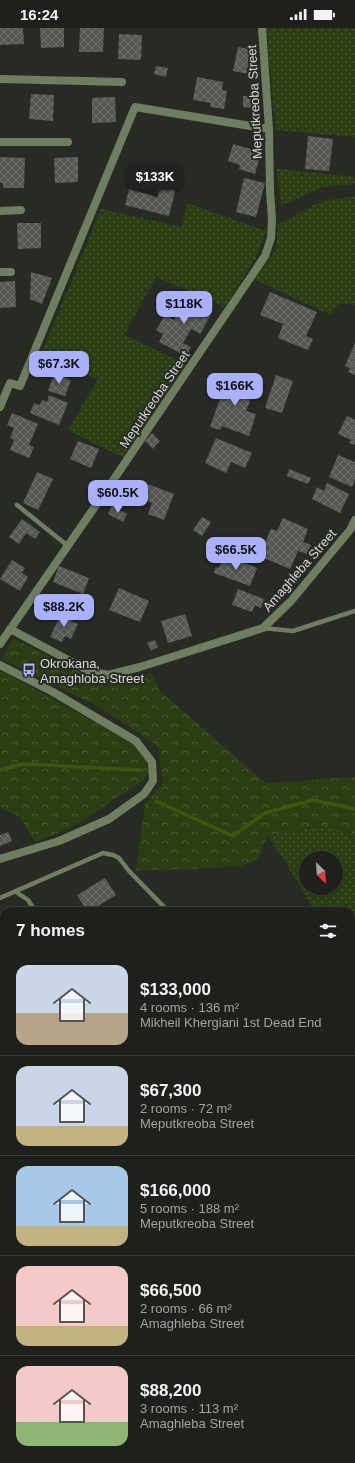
<!DOCTYPE html>
<html lang="en">
<head>
<meta charset="utf-8">
<style>
  body { margin:0; font-family:Arial,sans-serif; background:#2b2d28; color:#f1f3f6; height:100vh; display:flex; flex-direction:column; font-size:15px; white-space:nowrap }
  * { box-sizing:border-box; margin:0 }
  p { font-size:13px; color:#a1a3a3 }
  .icon { flex:none; width:22px; height:22px; fill:none; stroke:currentColor; stroke-width:2; stroke-linecap:round; stroke-linejoin:round }
  .map { position:relative; flex:1; overflow:hidden }
  .panel { position:absolute; left:0px; top:879px; width:355px; height:556px; display:flex; flex-direction:column; background:#1e201b; border-radius:12px 12px 0 0; box-shadow:0 2px 10px #0003,0 0 0 1px #3c3e3a }
  .panel>* { flex:none }
  .needle { width:26px; rotate:155deg }
  .tools { position:absolute; left:299px; top:823px; display:grid; gap:8px }
  .tools a { display:grid; place-items:center; width:44px; height:44px; border-radius:50%; background:#1e201b; box-shadow:0 2px 10px #0003,0 0 0 1px #3c3e3a; font-size:20px }
  .price { position:absolute; translate:-50% -34px; padding:0 9px; border-radius:8px; background:#a9b0fc; color:#111; font-size:13px; line-height:26px; filter:drop-shadow(0 1px 2px #0008) }
  .price::after { content:''; position:absolute; left:50%; top:24px; width:12px; height:9px; margin-left:-6px; background:inherit; clip-path:polygon(0 0,100% 0,50% 100%) }
  .price.current { background:#222; color:#fff }
  ul { padding:0; list-style:none }
  li { display:flex; align-items:center; gap:12px; height:100px; padding:0 16px }
  li+li { border-top:1px solid #3c3e3a }
  li span { display:grid; place-items:center; flex:none; width:112px; height:80px; border-radius:12px; color:#555 }
  li>.icon { margin-inline-start:auto }
  span .icon { width:48px; height:48px; fill:#fffc; stroke-width:1 }
  li b { font-size:17px }
  h2 { display:flex; justify-content:space-between; align-items:center; height:48px; padding:0 16px; font-size:17px }
  .status { display:flex; justify-content:space-between; align-items:center; height:28px; padding:0 20px; background:#1e201b; direction:ltr }
  .status svg { height:11px; fill:currentColor }
  .map>svg:first-child { display:block }
</style>
</head>
<body>
<div class="status"><b>16:24</b><svg viewBox="0 0 49 12"><path d="M0 12V9h3v3zM5 12V6h3v6zM10 12V3h3v9zM15 12V0h3v12zM26 1h20v11H26zM47 4h2v5h-2z"/></svg></div>
<div class="map">
<svg width="355" height="1435" viewBox="0 0 355 1435">
  <defs>
    <pattern id="grass-dots" width="8" height="8" patternUnits="userSpaceOnUse"><rect width="8" height="8" fill="#2b3e13"/><path d="M2 2h.1M6 6h.1" fill="none" stroke="#495934" stroke-width="1.8" stroke-linecap="round"/></pattern>
    <pattern id="forest-crowns" width="20" height="18" patternUnits="userSpaceOnUse"><rect width="20" height="18" fill="#2b3e13"/><path d="M2 6a3 3 0 1 1 6 0M12 15a3 3 0 1 1 6 0" fill="none" stroke="#495934"/></pattern>
    <pattern id="building-cross-hatch" width="8" height="8" patternUnits="userSpaceOnUse"><rect width="8" height="8" fill="#555951"/><path d="M0 0l8 8M0 8l8-8" fill="none" stroke="#6d7069"/></pattern>
  </defs>
  <rect width="100%" height="100%" fill="#282b24"/>
  <path fill="url(#grass-dots)" fill-rule="evenodd" d="M266,0H355V109L276,102Z
    M277,141L355,149V156L322,159L281,178Z
    M355,168V277L339,275L331,287L254,251L276,222L278,196L322,173Z
    M187,175L266,203L256,229L225,279L156,249L124,307L186,336L124,430L68,402L98,351L41,327L101,181L182,199Z
    M327,797L355,810V951L351,945V883H314L289,840L268,808ZM306,830H336V860H306Z
    M0,1010L4,1016V1431H198L191,1435H0Z
    M355,1038V1347L351,1349V1041Z"/>
  <path fill="url(#forest-crowns)" d="M13,610L98,653L152,646L161,664L266,755L355,749V810L327,797L268,808L257,832L237,839L136,843L145,775L163,755L158,718L99,679L2,631Z
    M0,642L133,715L147,735L148,747L144,752L77,796L61,804L35,814L20,789L0,779Z
    M355,1347V1435H191L198,1431H351V1349Z"/>
  <g fill="none" stroke-linecap="round" stroke-linejoin="round">
    <path stroke="#3a580b" stroke-width="3.5" d="M0,742L23,736L140,742
      M156,773L233,808L265,785L313,772L355,781"/>
  </g>
  <path fill="url(#building-cross-hatch)" d="M0,0H23L24,16L0,17Z
    M40,0H64V19L41,20Z
    M80,0H104L103,24H79Z
    M119,6L142,7L141,32L118,31Z
    M238,19L254,22L249,46L233,43Z
    M156,38L168,40L166,49L154,46Z
    M197,49L223,54L222,62L227,63L224,81L210,79L211,75L193,72Z
    M31,66L54,67L53,93L29,91Z
    M243,68L259,69L258,80L243,79Z
    M115,69L116,94L92,95V70Z
    M308,108L333,111L329,143L305,141Z
    M233,116L261,124L255,146L239,141L240,137L228,133Z
    M0,129L25,130L24,160H3V155H0Z
    M78,129V154L55,155L54,130Z
    M163,148L178,151L169,188L125,177L129,161L157,169Z
    M244,150L265,155L256,189L236,184Z
    M17,195H41V220L18,221Z
    M31,244L52,250L42,276L30,271Z
    M15,253L16,279L0,280V254Z
    M270,264L317,284L306,308L313,311L308,322L278,310L283,296L260,287Z
    M187,269L213,283L200,306L191,301L183,315L191,319L186,328L159,314L163,306L156,302L165,287L174,292Z
    M355,315V347L348,344L350,340L345,338Z
    M229,345L241,349L239,354L255,360L246,383L256,386L249,408L222,398L220,402L210,399Z
    M54,346L71,352L65,368L48,363Z
    M276,347L293,353L282,385L265,380Z
    M49,367L68,375L59,397L30,385L34,375L40,377L42,372L47,374Z
    M12,385L38,396L29,417L34,419L29,430L10,422L14,412L10,410L14,400L7,397Z
    M347,388L355,392V417L349,415L351,412L338,406Z
    M152,405L160,413L153,421L145,413Z
    M216,410L252,425L245,440L231,434L226,445L205,435Z
    M78,413L99,421L91,440L70,431Z
    M338,427L355,434V452L352,459L329,449Z
    M289,441L311,450L308,456L287,448Z
    M37,444L53,451L38,482L23,475Z
    M145,455L174,466L164,492L148,486L152,475L140,470Z
    M327,455L349,466L340,485L312,471L317,459L324,463Z
    M112,478L127,486L123,494L108,486Z
    M202,489L211,494L202,508L193,502Z
    M283,490L308,501L303,514L311,517L307,526L298,523L290,541L259,528L271,501L277,503Z
    M22,491L40,504L35,511L26,505L19,516L9,509Z
    M232,513L237,522L228,527L222,518Z
    M223,527L257,540L250,558L214,545L216,539L219,540Z
    M12,532L25,540L22,545L28,549L20,563L0,551Z
    M59,538L89,550L83,566L53,554Z
    M119,560L149,573L140,594L109,582Z
    M238,561L264,571L261,580L255,577L252,584L232,577Z
    M62,584L73,589L71,593L78,596L71,611L65,608L62,614L50,609Z
    M185,586L192,608L168,615L161,593Z
    M155,612L158,619L151,623L147,615Z
    M8,804L12,813L0,818V807Z
    M105,850L116,867L90,883H87L77,867Z
    M4,916V938L0,941V919Z"/>
  <g fill="none" stroke-linecap="round" stroke-linejoin="round">
    <path stroke="#6f7e61" stroke-width="4.5" d="M17,477L68,518
      M263,600L293,603L355,583
      M16,864L28,872L35,883
      M0,870L103,825L113,827L119,830L129,843L168,883"/>
    <path stroke="#6f7e61" stroke-width="8" d="M0,51L122,54
      M0,114H68
      M0,183L21,182
      M0,244H11
      M0,379L10,355L20,358L135,79L269,101
      M10,601L89,643L108,647L140,639L263,600L291,573L350,502L355,492
      M0,616L114,451L265,228L271,210L272,191L270,163L269,101L262,0"/>
    <path stroke="#6f7e61" stroke-width="8" d="M0,637L53,664L136,713L152,734L153,753L144,766L109,791L59,813L0,831"/>
  </g>
  <defs>
    <g id="bus-bare" transform="scale(1.08)"><path d="M-5-6H5V4H4V6H2V4H-2V6H-4V4H-5ZM-3.5-4V0h7V-4ZM-3.5 1.2v1.5H-2V1.2ZM2 1.2v1.5H3.5V1.2Z" fill="#a9b0fc" stroke="#282b24" stroke-width="2.5" paint-order="stroke"/></g>
  </defs>
  <g fill-rule="evenodd">
    <use href="#bus-bare" x="29" y="642"/>
  </g>
  <g text-anchor="middle" stroke-width="4" stroke-linejoin="round" paint-order="stroke">
    <g font-size="13" fill="#d6d8d4" stroke="#282b24">
      <text transform="translate(254 74) rotate(-93)" y="5">Meputkreoba Street</text>
      <text transform="translate(154 371) rotate(-56)" y="5">Meputkreoba Street</text>
      <text transform="translate(299 542) rotate(-49)" y="5">Amaghleba Street</text>
    </g>
    <g font-size="13" fill="#d6d8d4" stroke="#282b24" text-anchor="start">
      <text x="40" y="640">Okrokana,<tspan x="40" dy="15">Amaghloba Street</tspan></text>
    </g>
  </g>
</svg>
<div class="tools">
<a><svg class="needle" viewBox="-14 -14 28 28"><path d="M0-13l5 13h-10z" fill="#e53935"/><path d="M0 13l5-13h-10z" fill="#a1a3a3"/></svg></a>
</div>
<b class="price current" style="left:155px;top:170px">$133K</b>
<b class="price" style="left:184px;top:297px">$118K</b>
<b class="price" style="left:59px;top:357px">$67.3K</b>
<b class="price" style="left:235px;top:379px">$166K</b>
<b class="price" style="left:118px;top:486px">$60.5K</b>
<b class="price" style="left:236px;top:543px">$66.5K</b>
<b class="price" style="left:64px;top:600px">$88.2K</b>
<section class="panel">
<h2>7 homes<svg class="icon" aria-label="filters" viewBox="0 0 24 24"><path d="M4 7h16M4 17h16"/><circle cx="9" cy="7" r="2"/><circle cx="15" cy="17" r="2"/></svg></h2>
<ul>
<li><span style="background:linear-gradient(#c9d6e8 60%,#b9a48a 0)"><svg class="icon" aria-label="home" viewBox="0 0 24 24"><path d="M3 11l9-7 9 7M6 9v11h12V9"/></svg></span><div><b>$133,000</b><p>4 rooms · 136 m²</p><p>Mikheil Khergiani 1st Dead End</p></div></li>
<li><span style="background:linear-gradient(#c9d6e8 75%,#c2b280 0)"><svg class="icon" aria-label="home" viewBox="0 0 24 24"><path d="M3 11l9-7 9 7M6 9v11h12V9"/></svg></span><div><b>$67,300</b><p>2 rooms · 72 m²</p><p>Meputkreoba Street</p></div></li>
<li><span style="background:linear-gradient(#a9c7e8 75%,#c2b280 0)"><svg class="icon" aria-label="home" viewBox="0 0 24 24"><path d="M3 11l9-7 9 7M6 9v11h12V9"/></svg></span><div><b>$166,000</b><p>5 rooms · 188 m²</p><p>Meputkreoba Street</p></div></li>
<li><span style="background:linear-gradient(#f6c9c9 75%,#c2b280 0)"><svg class="icon" aria-label="home" viewBox="0 0 24 24"><path d="M3 11l9-7 9 7M6 9v11h12V9"/></svg></span><div><b>$66,500</b><p>2 rooms · 66 m²</p><p>Amaghleba Street</p></div></li>
<li><span style="background:linear-gradient(#f6c9c9 70%,#8fb573 0)"><svg class="icon" aria-label="home" viewBox="0 0 24 24"><path d="M3 11l9-7 9 7M6 9v11h12V9"/></svg></span><div><b>$88,200</b><p>3 rooms · 113 m²</p><p>Amaghleba Street</p></div></li>
</ul>
</section>
</div>
</body>
</html>
